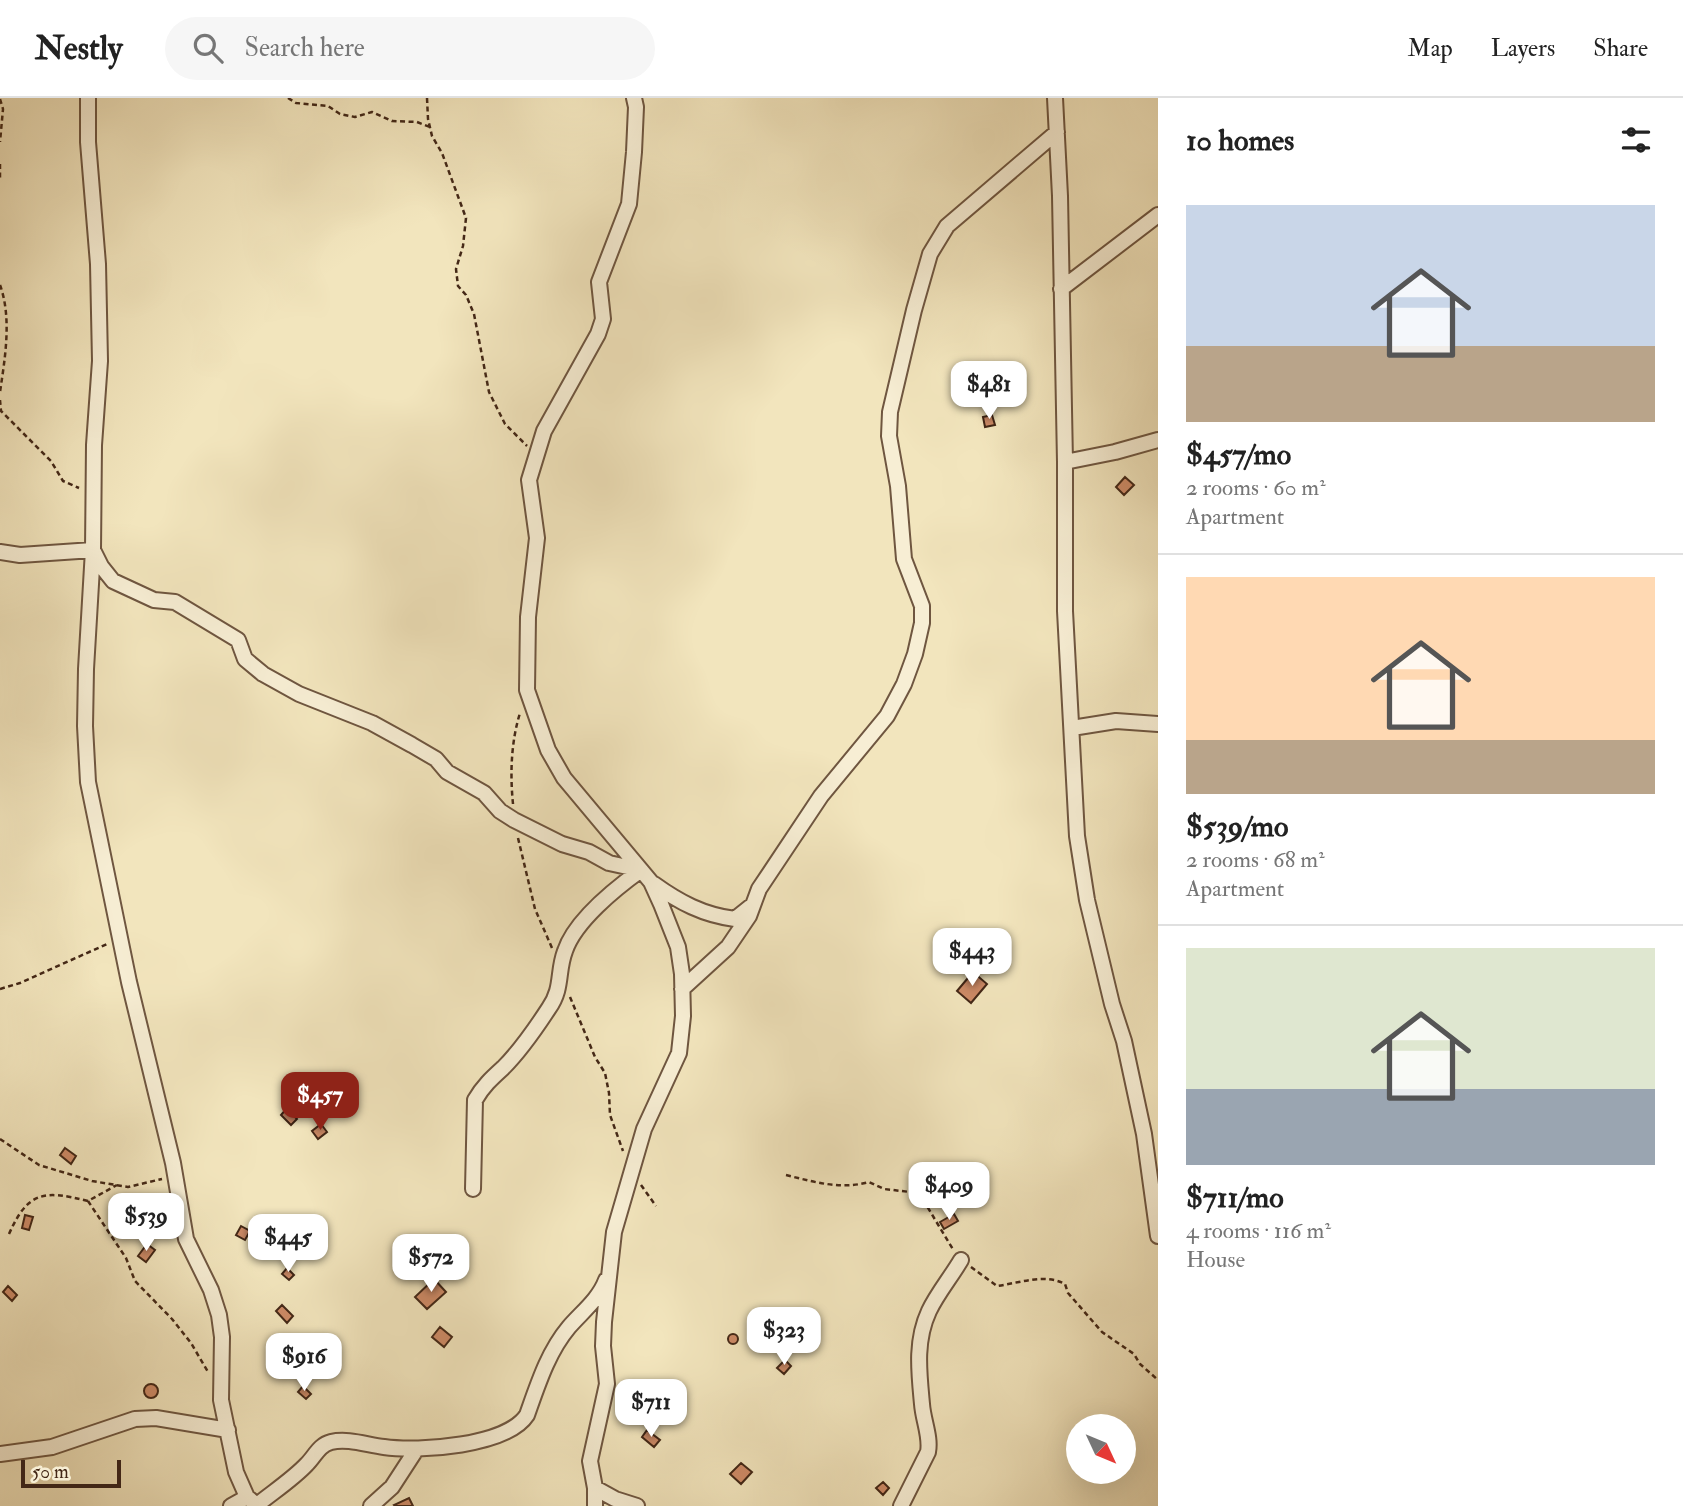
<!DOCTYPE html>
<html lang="en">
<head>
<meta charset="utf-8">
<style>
  body { margin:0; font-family:"IM FELL Double Pica",serif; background:#f6f6f6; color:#222; height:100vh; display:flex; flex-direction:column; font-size:26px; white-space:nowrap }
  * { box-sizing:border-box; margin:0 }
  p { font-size:23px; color:#767676 }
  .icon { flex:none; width:38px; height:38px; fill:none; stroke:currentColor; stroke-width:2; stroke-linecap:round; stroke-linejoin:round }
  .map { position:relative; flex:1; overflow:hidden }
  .details { display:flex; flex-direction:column; background:#fff; width:525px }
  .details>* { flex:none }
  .needle { width:46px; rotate:134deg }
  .controls { position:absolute; left:1066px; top:1316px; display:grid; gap:14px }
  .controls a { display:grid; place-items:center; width:70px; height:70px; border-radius:50%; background:#fff; box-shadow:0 7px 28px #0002; font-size:35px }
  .scale { position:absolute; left:21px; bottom:18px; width:100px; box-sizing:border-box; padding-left:7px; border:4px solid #432716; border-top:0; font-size:19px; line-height:24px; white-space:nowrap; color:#432716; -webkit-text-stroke:5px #f7eed4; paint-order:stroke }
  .price { position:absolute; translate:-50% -60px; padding:0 16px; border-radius:14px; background:#fff; color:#222; font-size:23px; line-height:46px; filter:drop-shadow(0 2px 4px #0008) }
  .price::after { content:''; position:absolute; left:50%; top:42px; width:21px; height:16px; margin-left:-10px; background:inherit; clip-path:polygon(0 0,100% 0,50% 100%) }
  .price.current { background:#8f2418; color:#fff }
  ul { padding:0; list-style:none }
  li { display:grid; align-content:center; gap:14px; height:371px; padding:0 28px }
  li+li { border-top:2px solid #e0e0e0 }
  li span { display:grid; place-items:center; height:217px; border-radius:0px; color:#555 }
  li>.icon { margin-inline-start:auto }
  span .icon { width:126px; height:126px; fill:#fffc; stroke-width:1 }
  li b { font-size:30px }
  h2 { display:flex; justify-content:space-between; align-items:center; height:84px; padding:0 28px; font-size:30px }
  header { display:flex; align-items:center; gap:42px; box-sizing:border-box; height:98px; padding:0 35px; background:#fff; border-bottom:2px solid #e0e0e0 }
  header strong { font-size:33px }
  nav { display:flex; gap:38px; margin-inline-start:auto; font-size:24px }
  .search { width:490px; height:63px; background:#f6f6f6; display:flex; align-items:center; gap:18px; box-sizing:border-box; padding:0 24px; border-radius:38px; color:#767676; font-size:26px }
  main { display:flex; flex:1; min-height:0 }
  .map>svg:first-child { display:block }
</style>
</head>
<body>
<header>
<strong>Nestly</strong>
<div class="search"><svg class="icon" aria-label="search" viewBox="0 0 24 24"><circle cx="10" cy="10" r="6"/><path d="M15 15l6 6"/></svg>Search here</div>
<nav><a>Map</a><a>Layers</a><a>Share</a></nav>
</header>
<main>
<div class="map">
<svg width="1158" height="1408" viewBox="0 0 1158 1408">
  <rect width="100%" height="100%" fill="#f2e5bd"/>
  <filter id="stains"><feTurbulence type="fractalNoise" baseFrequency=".00286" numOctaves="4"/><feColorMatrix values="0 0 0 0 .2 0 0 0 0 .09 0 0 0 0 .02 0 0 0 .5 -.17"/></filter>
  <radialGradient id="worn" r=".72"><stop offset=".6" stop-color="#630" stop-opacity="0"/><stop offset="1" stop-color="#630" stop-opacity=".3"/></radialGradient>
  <path fill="#ce8b67" stroke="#432716" stroke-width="2" d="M992,317L995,327L985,329L983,319Z
    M1125,379L1134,387L1124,397L1116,389Z
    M973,874L987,886L971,905L957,893Z
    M287,1010L297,1021L291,1027L281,1017Z
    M321,1026L327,1034L318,1041L312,1033Z
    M65,1050L76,1058L71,1066L60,1057Z
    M954,1116L958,1123L944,1131L940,1124Z
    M25,1117L33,1119L29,1132L22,1130Z
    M241,1128L250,1133L245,1142L236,1137Z
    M301 1136a5 5 0 1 1 10 0a5 5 0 1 1-10 0Z
    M147,1146L155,1152L146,1164L138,1158Z
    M287,1170L294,1177L289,1182L282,1176Z
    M434,1181L446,1194L427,1211L415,1199Z
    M8,1188L17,1197L12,1203L3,1194Z
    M282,1207L293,1218L287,1225L276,1213Z
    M440,1229L452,1239L444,1249L432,1239Z
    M728 1241a5 5 0 1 1 10 0a5 5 0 1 1-10 0Z
    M297,1252L307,1262L301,1268L291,1258Z
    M785,1262L791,1268L784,1276L777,1270Z
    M144 1293a7 7 0 1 1 14 0a7 7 0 1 1-14 0Z
    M303,1288L311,1296L306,1301L298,1294Z
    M647,1332L660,1342L654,1349L642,1339Z
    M741,1365L752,1374L741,1386L730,1376Z
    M883,1384L889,1390L883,1397L876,1390Z
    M409,1400L413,1408H395L394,1407Z"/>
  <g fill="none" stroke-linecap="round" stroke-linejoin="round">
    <g stroke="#6f5640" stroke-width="18">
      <path id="minor" d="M88,0V44L98,166L100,263L94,347L93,452L86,571L85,628L88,684L129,884L173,1065L186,1141L211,1192L219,1217L222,1239L221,1302L236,1374L247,1399L258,1408
        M1055,0L1060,98L1065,364V513L1077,738L1087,802L1112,906L1124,943L1144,1036L1158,1138
        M1061,191L1158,117
        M1065,364L1115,354L1158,342
        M0,454L20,457L93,452L101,468L113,483L154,502L175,504L238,542L245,561L263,576L299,596L372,625L412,647L436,661L447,674L484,695L500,713L514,722L562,746L589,754L609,765L641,772C616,790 575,823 565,853C557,874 563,890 549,910C536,930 521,952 503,970C492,980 483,988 475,1002L473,1091
        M1072,630L1116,623L1158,626
        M654,786C679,804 703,817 735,821L750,809
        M682,891L728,849L749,818L759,791L821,698L887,618L904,586L915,556L922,525V508L904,461L898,388L889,338L890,314L914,212L930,156L947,128L1057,34
        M0,1356L52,1349L135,1321L156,1320L228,1332
        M595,1390L615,1401L637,1408
        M257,1407C273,1394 293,1381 307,1366C315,1358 319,1347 331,1344C348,1340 367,1347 384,1349C419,1354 507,1348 527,1317C538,1286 548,1254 569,1229C582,1214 599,1201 606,1182
        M231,1408L247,1399
        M371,1408L392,1389L416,1352
        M595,1408V1390L590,1363L607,1286L603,1248L604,1224L614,1134L644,1031L679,955L683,918L682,876L678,849L661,806L651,784L641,772L564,680L548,652L527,592L528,519L537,440L529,382L544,333L598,236L603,221L599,184L629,106L634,54L636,9L634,0
        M901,1408L928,1354C931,1339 923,1322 922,1306C919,1274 915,1243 929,1213C937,1196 951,1179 961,1162"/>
    </g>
    <path stroke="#432716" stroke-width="2.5" stroke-dasharray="5 3.5" stroke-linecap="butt" d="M288,0L296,5L328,8L340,16L355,19L372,14L392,23L417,24L430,29
      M427,0L428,21L432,38L442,55L466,120L463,148L456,171L458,188L466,197L474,216L489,294L505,326L527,348
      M0,1L3,11L0,44
      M0,66V83
      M0,187C12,220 5,260 0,294
      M0,302L1,313L51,363L63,383L79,390
      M513,706C510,676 511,644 520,615
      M518,740L535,811L552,850
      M0,891L20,885L107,846
      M570,899L595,959L605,975L609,995L610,1017L623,1053
      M0,1041L39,1067L92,1083L128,1089L162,1081
      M786,1077C814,1084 841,1092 869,1084L884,1091L919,1095L954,1153
      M641,1087L656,1108
      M88,1103L126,1160L135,1183L172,1221L191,1245L208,1274
      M9,1136C28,1093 44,1092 88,1103L117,1087
      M971,1169L997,1188C1020,1185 1044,1175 1065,1186L1068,1195L1102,1234L1134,1256L1140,1266L1158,1282"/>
    <use href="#minor" stroke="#f7eed4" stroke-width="14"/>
  </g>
  <rect width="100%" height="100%" filter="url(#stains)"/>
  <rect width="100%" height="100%" fill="url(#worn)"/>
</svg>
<div class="controls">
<a><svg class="needle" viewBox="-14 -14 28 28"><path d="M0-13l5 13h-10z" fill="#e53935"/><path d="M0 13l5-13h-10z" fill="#767676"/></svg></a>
</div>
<div class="scale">50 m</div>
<b class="price" style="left:989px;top:323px">$481</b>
<b class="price" style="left:972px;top:890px">$443</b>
<b class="price current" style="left:320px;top:1034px">$457</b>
<b class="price" style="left:949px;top:1124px">$409</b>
<b class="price" style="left:146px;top:1155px">$539</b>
<b class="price" style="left:288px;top:1176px">$445</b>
<b class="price" style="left:431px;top:1196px">$572</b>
<b class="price" style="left:784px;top:1269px">$323</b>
<b class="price" style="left:304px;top:1295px">$916</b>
<b class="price" style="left:651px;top:1341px">$711</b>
</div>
<section class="details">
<h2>10 homes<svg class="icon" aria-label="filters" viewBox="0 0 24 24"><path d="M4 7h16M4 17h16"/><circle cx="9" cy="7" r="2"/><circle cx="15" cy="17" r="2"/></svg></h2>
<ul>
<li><span style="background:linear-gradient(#c9d6e8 65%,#b9a48a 0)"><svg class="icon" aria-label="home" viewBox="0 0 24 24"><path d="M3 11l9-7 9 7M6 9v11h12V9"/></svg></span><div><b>$457/mo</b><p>2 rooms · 60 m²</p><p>Apartment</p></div></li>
<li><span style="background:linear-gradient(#ffd9b3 75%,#b9a48a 0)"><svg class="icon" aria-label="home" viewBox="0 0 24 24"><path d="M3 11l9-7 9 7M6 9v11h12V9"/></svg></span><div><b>$539/mo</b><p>2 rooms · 68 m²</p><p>Apartment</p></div></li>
<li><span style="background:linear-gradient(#dfe7d0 65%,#9aa5b1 0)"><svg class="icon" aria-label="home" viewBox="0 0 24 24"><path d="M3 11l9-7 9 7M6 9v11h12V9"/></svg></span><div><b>$711/mo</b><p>4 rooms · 116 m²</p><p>House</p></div></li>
</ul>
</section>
</main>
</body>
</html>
